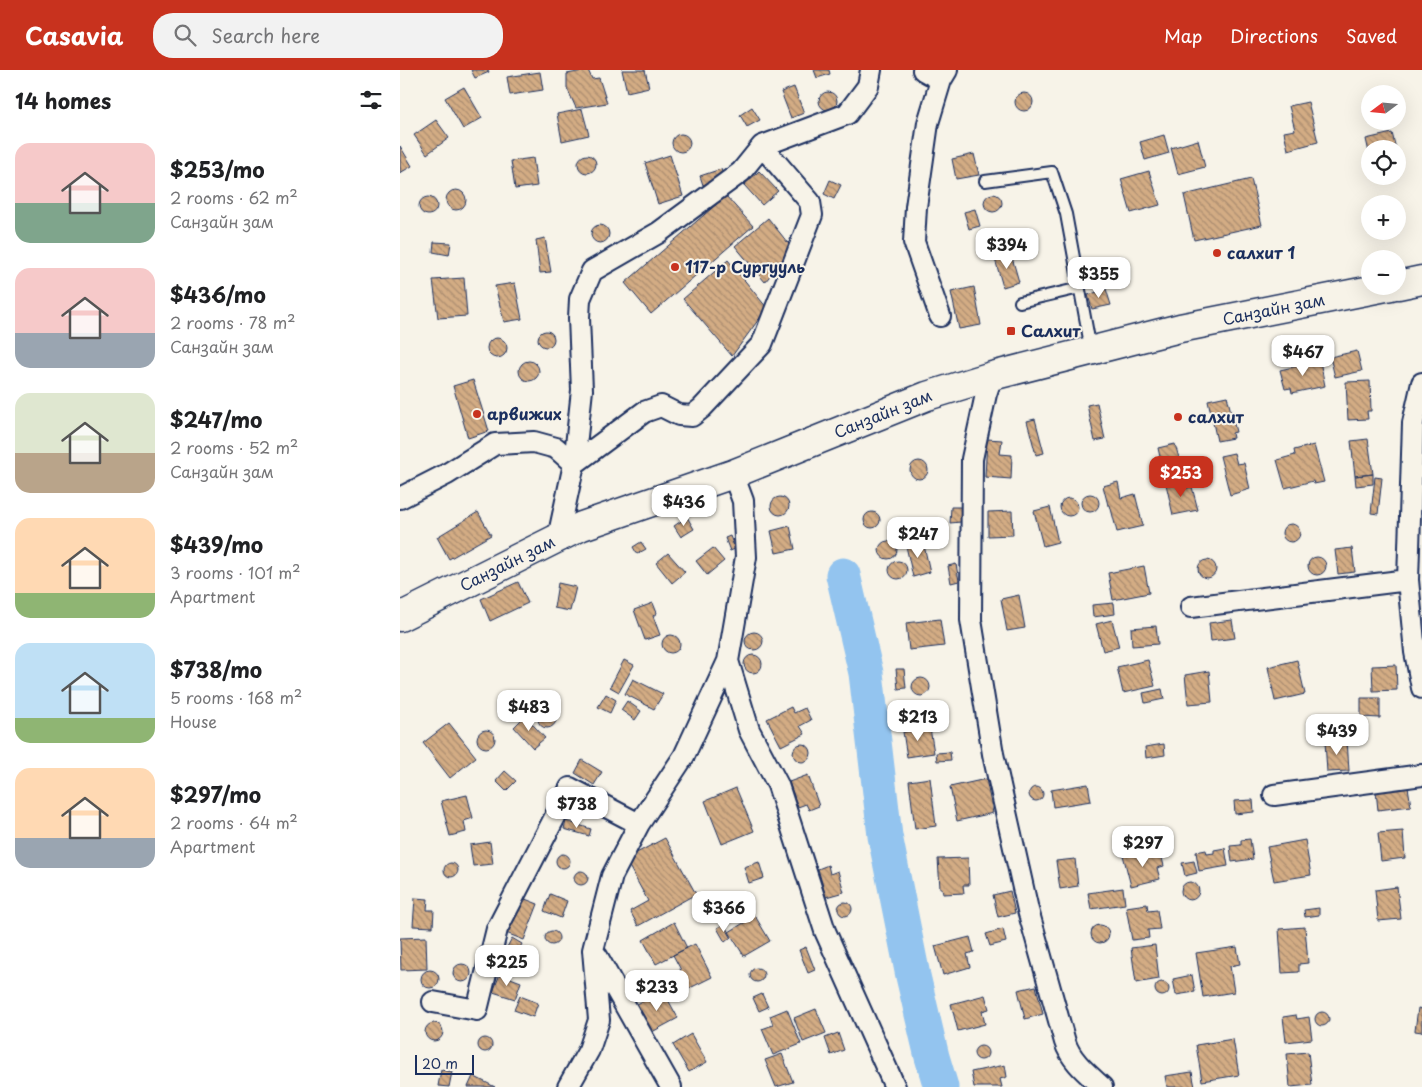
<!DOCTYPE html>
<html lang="en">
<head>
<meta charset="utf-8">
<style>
  body { margin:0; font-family:"Playpen Sans",sans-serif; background:#f2f2f2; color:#202124; height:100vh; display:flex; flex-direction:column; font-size:19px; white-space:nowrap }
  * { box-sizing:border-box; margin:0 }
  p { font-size:16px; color:#757577 }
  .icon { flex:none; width:28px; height:28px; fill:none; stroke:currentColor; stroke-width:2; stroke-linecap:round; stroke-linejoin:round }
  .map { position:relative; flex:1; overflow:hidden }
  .panel { display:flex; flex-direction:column; background:#fff; width:400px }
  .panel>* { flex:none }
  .needle { width:32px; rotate:254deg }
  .tools { position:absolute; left:961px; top:15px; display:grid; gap:10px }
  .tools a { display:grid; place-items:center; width:45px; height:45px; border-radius:50%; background:#fff; box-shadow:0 5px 20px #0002; font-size:25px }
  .scale { position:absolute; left:15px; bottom:12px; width:59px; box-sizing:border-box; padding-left:5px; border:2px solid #1b2f5e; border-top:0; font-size:14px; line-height:18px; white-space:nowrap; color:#1b2f5e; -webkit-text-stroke:4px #f7f3e8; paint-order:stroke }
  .price { position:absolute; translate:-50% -42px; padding:0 11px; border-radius:10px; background:#fff; color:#222; font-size:16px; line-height:32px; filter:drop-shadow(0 1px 2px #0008) }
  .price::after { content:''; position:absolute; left:50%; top:30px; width:15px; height:11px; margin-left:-8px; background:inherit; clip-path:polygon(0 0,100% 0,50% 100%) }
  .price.current { background:#c8321e; color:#fff }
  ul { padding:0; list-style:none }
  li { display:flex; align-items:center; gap:15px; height:125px; padding:0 15px }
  li span { display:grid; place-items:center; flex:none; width:140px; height:100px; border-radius:15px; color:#555 }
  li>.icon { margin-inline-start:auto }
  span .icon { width:60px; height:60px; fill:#fffc; stroke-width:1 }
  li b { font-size:21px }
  h2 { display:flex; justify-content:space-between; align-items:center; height:60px; padding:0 15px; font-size:21px }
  header { display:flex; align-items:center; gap:30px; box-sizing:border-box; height:70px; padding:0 25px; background:#c8321e; color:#fff }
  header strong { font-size:24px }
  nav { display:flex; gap:28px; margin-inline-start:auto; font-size:18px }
  .search { width:350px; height:45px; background:#f2f2f2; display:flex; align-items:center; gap:12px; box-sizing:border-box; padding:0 18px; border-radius:20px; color:#757577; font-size:19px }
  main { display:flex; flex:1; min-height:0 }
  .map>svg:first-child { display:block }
</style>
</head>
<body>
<header>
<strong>Casavia</strong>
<div class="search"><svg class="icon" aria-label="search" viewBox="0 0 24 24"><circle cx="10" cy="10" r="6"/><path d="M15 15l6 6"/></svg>Search here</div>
<nav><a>Map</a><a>Directions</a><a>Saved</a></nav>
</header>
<main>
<section class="panel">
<h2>14 homes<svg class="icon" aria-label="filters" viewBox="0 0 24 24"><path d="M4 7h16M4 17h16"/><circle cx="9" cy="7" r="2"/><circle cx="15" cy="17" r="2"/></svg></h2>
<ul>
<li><span style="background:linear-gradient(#f6c9c9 60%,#7fa58c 0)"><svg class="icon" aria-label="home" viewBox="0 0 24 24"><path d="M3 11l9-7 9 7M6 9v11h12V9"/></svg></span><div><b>$253/mo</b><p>2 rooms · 62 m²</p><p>Санзайн зам</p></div></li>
<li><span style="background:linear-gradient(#f6c9c9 65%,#9aa5b1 0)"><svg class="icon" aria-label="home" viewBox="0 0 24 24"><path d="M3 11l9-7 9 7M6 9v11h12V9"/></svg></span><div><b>$436/mo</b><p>2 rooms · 78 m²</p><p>Санзайн зам</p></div></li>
<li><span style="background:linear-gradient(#dfe7d0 60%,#b9a48a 0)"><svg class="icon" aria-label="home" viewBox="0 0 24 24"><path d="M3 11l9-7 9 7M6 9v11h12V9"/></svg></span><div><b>$247/mo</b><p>2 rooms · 52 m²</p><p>Санзайн зам</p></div></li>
<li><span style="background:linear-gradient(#ffd9b3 75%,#8fb573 0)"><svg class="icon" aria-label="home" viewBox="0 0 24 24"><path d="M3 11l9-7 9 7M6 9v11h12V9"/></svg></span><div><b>$439/mo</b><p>3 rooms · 101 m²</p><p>Apartment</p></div></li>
<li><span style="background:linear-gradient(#bfe0f5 75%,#8fb573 0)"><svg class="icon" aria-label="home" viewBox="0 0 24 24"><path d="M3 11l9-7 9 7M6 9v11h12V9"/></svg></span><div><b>$738/mo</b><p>5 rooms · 168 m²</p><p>House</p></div></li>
<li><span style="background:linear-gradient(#ffd9b3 70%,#9aa5b1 0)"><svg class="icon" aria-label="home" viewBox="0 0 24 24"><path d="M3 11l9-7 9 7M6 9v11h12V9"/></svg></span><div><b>$297/mo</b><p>2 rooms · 64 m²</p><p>Apartment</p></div></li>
</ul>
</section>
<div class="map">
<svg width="1022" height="1017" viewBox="0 0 1022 1017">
  <defs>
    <pattern id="building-back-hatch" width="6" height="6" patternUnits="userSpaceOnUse" patternTransform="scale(1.25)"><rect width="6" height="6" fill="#d3ac84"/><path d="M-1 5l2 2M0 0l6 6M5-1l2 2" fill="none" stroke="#aa8c6f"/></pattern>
  </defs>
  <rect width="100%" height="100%" fill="#f7f3e8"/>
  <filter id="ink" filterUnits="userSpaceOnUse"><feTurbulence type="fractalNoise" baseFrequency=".02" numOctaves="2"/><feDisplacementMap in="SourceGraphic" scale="10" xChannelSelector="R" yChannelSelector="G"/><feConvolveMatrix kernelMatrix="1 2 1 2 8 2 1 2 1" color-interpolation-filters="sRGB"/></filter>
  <g filter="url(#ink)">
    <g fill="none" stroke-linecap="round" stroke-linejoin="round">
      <path stroke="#93c4ef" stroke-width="35" d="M443,505L466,603L485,766L513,906L532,987L541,1017"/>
    </g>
    <path fill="url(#building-back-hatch)" stroke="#1b2f5e" d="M71,0H88L89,2L75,8Z
      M188,0L192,9L199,8L207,33L176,38L167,18V4Z
      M222,0H245L249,17L227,22Z
      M414,0H429L430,4L417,8Z
      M140,2L143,20L110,25L107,7Z
      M64,17L82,48L63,59L45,28Z
      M394,17L404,43L391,48L381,22Z
      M419 31a9 9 0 1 1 18 0a9 9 0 1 1-18 0Z
      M615 32a9 9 0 1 1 18 0a9 9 0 1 1-18 0Z
      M908,32L918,72L888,80L884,62L895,60L889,36Z
      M352,37L360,50L347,57L340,45Z
      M182,39L189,65L162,71L157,44Z
      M36,50L49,68L27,84L14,65Z
      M992,63L996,79H970V87L966,69Z
      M272 73a9 9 0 1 1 18 0a9 9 0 1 1-18 0Z
      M764,65L769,83L745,90L740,72Z
      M798,70L805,97L778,104L771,78Z
      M0,76L12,96L0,103Z
      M574,84L579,105L556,109L552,89Z
      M270,85L283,126L258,134L245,93Z
      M178 94a9 9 0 1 1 18 0a9 9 0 1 1-18 0Z
      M133,88L137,116L115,119L111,91Z
      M321,99L324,107L303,115L300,106Z
      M359,101L378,121L362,135L344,115Z
      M749,101L760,135L731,143L721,109Z
      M851,109L862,155L794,170L784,125Z
      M430,110L441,115L434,129L424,124Z
      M46 130a10 10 0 1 1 20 0a10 10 0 1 1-20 0Z
      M584 133a9 9 0 1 1 18 0a9 9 0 1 1-18 0Z
      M326,126L353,156L251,244L225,213Z
      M19 136a9 9 0 1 1 18 0a9 9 0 1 1-18 0Z
      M575,139L580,156L569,159L564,142Z
      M368,148L392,178L365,212L335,176Z
      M191 164a9 9 0 1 1 18 0a9 9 0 1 1-18 0Z
      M145,168L151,202L140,203L136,170Z
      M34,172L51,173L49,185L33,182Z
      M611,184L619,212L603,217L595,189Z
      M328,190L367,238L332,286L283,229Z
      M702,191L709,208L693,214L687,197Z
      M64,208L67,246L38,248L33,210Z
      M115,213L122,249L104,252L95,216Z
      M574,217L581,255L559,259L551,222Z
      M706,219L711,235L692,239L688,225Z
      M138 269a8 8 0 1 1 16 0a8 8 0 1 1-16 0Z
      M87 278a10 10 0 1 1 20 0a10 10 0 1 1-20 0Z
      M957,281L962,301L935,307L930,287Z
      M920,291L925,316L892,323L891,318L885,319L880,300Z
      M119 301a10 10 0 1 1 20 0a10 10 0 1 1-20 0Z
      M73,310L89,361L68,368L53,316Z
      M970,311L971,341H967L968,349L948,350L946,312Z
      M827,326L836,362L832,363L833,368L817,371L808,330Z
      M697,333L705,369L695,371L687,335Z
      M635,349L644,383L636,385L627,351Z
      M587,369L602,370L600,384L612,385L611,409L585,407Z
      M968,369L973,404L955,406L951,371Z
      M775,374L785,409L766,414L758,378Z
      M914,375L924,412L914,414L913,411L885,418L877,390L895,385L894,380Z
      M834,383L837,394L844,393L850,419L830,425L820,386Z
      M510 400a9 9 0 1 1 18 0a9 9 0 1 1-18 0Z
      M973,404V414L956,416L955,406Z
      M975,407L982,408L978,444L971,443Z
      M785,409L787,418L792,417L798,440L773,445L766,414Z
      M718,412L721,428L735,424L743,456L717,462L710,435H708L703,416Z
      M681 433a9 9 0 1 1 18 0a9 9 0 1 1-18 0Z
      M371 436a9 9 0 1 1 18 0a9 9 0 1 1-18 0Z
      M660 437a9 9 0 1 1 18 0a9 9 0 1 1-18 0Z
      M551,437H563L561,452L550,453Z
      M650,437L658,472L643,476L634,441Z
      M612,441L613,465L588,466V442Z
      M464 450a8 8 0 1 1 16 0a8 8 0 1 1-16 0Z
      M78,442L91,465L49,489L37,467Z
      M287,447L294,459L281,467L274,456Z
      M882 463a9 9 0 1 1 18 0a9 9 0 1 1-18 0Z
      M390,456L395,479L376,483L371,461Z
      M330,466L335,479L330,481L325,468Z
      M523,471L530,502L513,507L506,476Z
      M479 480a9 9 0 1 1 18 0a9 9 0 1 1-18 0Z
      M241,472L246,479L237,484L233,477Z
      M313,478L324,491L307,505L296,491Z
      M952,478L955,502L938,504L935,480Z
      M268,483L285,502L272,513L256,493Z
      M908 496a9 9 0 1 1 18 0a9 9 0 1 1-18 0Z
      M798 499a9 9 0 1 1 18 0a9 9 0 1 1-18 0Z
      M489 500a9 9 0 1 1 18 0a9 9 0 1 1-18 0Z
      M556,494L559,511L551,513L548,496Z
      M744,496L749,523L713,530L708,503Z
      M118,512L128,533L90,551L81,529Z
      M158,513L176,517L170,541L154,538Z
      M619,525L625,558L607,561L601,529Z
      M253,533L257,543L253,546L260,565L245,570L234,540Z
      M714,533L715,544L693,547L692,535Z
      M540,549L544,576L509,580L506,553Z
      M712,550L719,577L703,581L696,554Z
      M832,550L835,568L811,571L809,553Z
      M756,556L758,574L732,576L731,558Z
      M345 571a9 9 0 1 1 18 0a9 9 0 1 1-18 0Z
      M262 574a9 9 0 1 1 18 0a9 9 0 1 1-18 0Z
      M344 594a9 9 0 1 1 18 0a9 9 0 1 1-18 0Z
      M224,590L234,595L219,622L210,617Z
      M748,590L755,616L723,623L717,597Z
      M897,590L905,624L875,631L868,597Z
      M996,595L997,620L973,621L972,596Z
      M496,599H504L506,618L498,619Z
      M809,601L812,632L788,634L785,605Z
      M512 617a9 9 0 1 1 18 0a9 9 0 1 1-18 0Z
      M233,609L263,624L254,639L225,624Z
      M762,619L764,629L745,633L743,623Z
      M206,624L216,630L210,643L198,637Z
      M961,628H980V648L961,647Z
      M99 638a9 9 0 1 1 18 0a9 9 0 1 1-18 0Z
      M227,631L241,641L235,650L221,640Z
      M391,637L394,643L405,638L411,650L400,656L405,664L381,676L367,649Z
      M138 649a9 9 0 1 1 18 0a9 9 0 1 1-18 0Z
      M125,646L145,668L133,678L114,657Z
      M49,653L76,687L50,708L23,673Z
      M530,658L534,683L507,687L503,662Z
      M77 669a9 9 0 1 1 18 0a9 9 0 1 1-18 0Z
      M947,669L949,701L927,702L925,671Z
      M764,674L765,685L746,688L745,677Z
      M393 683a9 9 0 1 1 18 0a9 9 0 1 1-18 0Z
      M550,682L551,690L537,691L536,683Z
      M182,690L202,702L194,715L175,703Z
      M105,701L116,711L106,721L96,711Z
      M408,705L419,736L409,740L406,734L398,737L389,712Z
      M530,708L536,756L515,759L509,711Z
      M586,709L593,743L557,751L550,717Z
      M688,714L691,731L653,737L651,720Z
      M629 724a7 7 0 1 1 14 0a7 7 0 1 1-14 0Z
      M1008,717L1011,736L978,740L976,721Z
      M336,718L354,761L322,774L305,731Z
      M67,725L73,748L64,751L66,762L50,766L41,731Z
      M853,730L854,742L835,744L834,731Z
      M166,751L191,759L189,766L164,759Z
      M1003,761L1005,788L981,791L978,763Z
      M265,768L296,824L238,856L230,841L248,831L225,789Z
      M850,769L853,789L832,792L830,776L841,775V770Z
      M905,770L911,805L874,811L867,777Z
      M90,772L93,794L73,796L70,775Z
      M825,778L828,796L799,801L796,782L806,780L807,784L814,783V780Z
      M739,781L741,786L761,784L764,796L757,798L760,809L731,816L723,785Z
      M156 791a7 7 0 1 1 14 0a7 7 0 1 1-14 0Z
      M568,788L569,815H563L564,823L543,824L542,818H540L538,789Z
      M675,789L678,816L660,819L656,791Z
      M794,791L797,803L785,806L782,793Z
      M359,792L364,808L349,813L344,797Z
      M44 800a7 7 0 1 1 14 0a7 7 0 1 1-14 0Z
      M428,795L430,804L438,801L444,822L426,827L418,799Z
      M174 808a7 7 0 1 1 14 0a7 7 0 1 1-14 0Z
      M781 821a9 9 0 1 1 18 0a9 9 0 1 1-18 0Z
      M997,817L1001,849L978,851L975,820Z
      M723,818L725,834L691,839L688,823Z
      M610,821L615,843L598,847L593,825Z
      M150,824L167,831L161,848L144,841Z
      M120,827L138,834L124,870L106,863Z
      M15,828L28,829L27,840H34L33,857L13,856Z
      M438 839a7 7 0 1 1 14 0a7 7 0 1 1-14 0Z
      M747,834L748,841L757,840L760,859L748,860L749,868L732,870L726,837Z
      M919,838V845L905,847L904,840Z
      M355,846L370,871L344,886L329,862Z
      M274,852L287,878L256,894L243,870Z
      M324,854L331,867L325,872L317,858Z
      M691 864a9 9 0 1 1 18 0a9 9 0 1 1-18 0Z
      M905,857L908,893L899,894V902L882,903L879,859Z
      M603,859L606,872L590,876L586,864Z
      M145 868a7 7 0 1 1 14 0a7 7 0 1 1-14 0Z
      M26,867L27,899L1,900L0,868Z
      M570,867L574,882L567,884L570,897L543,905L535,876Z
      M112,868L122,874L116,885L106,879Z
      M295,874L312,907L288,919L283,909L275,913L271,905L281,900L273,885Z
      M755,875L759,909L736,913L731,878Z
      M406,877L415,900L408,903L399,880Z
      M837,877L840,894L830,896L834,922L803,927L796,883Z
      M53 903a9 9 0 1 1 18 0a9 9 0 1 1-18 0Z
      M350 905a7 7 0 1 1 14 0a7 7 0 1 1-14 0Z
      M21 909a9 9 0 1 1 18 0a9 9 0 1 1-18 0Z
      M100,904L121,912L115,929L93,922Z
      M792,905L795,922L776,925L773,909Z
      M755 919a7 7 0 1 1 14 0a7 7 0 1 1-14 0Z
      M636,916L643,944L625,949L618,920Z
      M259,923L262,928L266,926L278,948L252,962L237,934Z
      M362,924L368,937L359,941L353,928Z
      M585,925L589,939L582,941L585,954L558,961L551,934Z
      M120,926L138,933L133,947L114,940Z
      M1018,938L1022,939V962L1015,961Z
      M387,939L401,974L373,985L362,959L373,955L370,946Z
      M416,939L426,963L403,972L394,948Z
      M915 949a7 7 0 1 1 14 0a7 7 0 1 1-14 0Z
      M896,945L897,949L909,947L912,969L886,972L883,947Z
      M25 962a9 9 0 1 1 18 0a9 9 0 1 1-18 0Z
      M438,963L444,980L431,985L425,968Z
      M291,964L307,992L289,1002L273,975Z
      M78 975a7 7 0 1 1 14 0a7 7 0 1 1-14 0Z
      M833,969L839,1005L802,1011L796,975Z
      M574 983a7 7 0 1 1 14 0a7 7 0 1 1-14 0Z
      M908,982L912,1015L890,1017L887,984Z
      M382,984L393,1012L376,1017L365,990Z
      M605,995L607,1007L600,1009L602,1017H574L571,1002Z
      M41,1000L52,1002L49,1017L38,1016Z
      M792,1002L795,1017H767L765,1006Z
      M73,1006L95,1017H68Z"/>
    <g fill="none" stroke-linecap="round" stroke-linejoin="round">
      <g stroke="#1b2f5e" stroke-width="14">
        <path id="service" d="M585,111L652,102L666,144L691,280
          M620,232L680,218"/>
      </g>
      <g stroke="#1b2f5e" stroke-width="24">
        <path id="minor" d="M523,0L541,10
          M540,246L514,172L516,137L528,53L541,10L547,0
          M592,306L586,324L572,389L571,550L593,684L628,840L665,972C671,991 688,1004 702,1017
          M1022,313L1013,353L1008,510L1015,582L1022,618
          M0,428L47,404L95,374L134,372L156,378L174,394L244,342L261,336L279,345L292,346L302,338L362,274L412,145L410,132L362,76
          M158,468L174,394L182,320L179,248L180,229L192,201L258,163L341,102L362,76L447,44L468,16L471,0
          M791,537L1008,510
          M328,591L349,660L378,715L425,861L495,1017
          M874,725L1022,705
          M197,886L271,1017
          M33,932L77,940L97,859L170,718L239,754
          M168,1017L189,980L199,950L193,880L212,806L239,754L284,686L328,591L346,487L343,431L333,404"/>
      </g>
      <g stroke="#1b2f5e" stroke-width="31">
        <g id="secondary">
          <path d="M998,215L1022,210"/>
          <path id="s1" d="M0,547L182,456L333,404L527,326L592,306L780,258L991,216"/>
        </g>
      </g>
      <use href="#service" stroke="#f7f3e8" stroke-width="10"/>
      <use href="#minor" stroke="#f7f3e8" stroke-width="20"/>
      <use href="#secondary" stroke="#f7f3e8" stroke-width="28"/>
    </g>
  </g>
  <g fill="#c8321e" stroke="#f7f3e8" stroke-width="2">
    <circle cx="817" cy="183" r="5"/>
    <circle cx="275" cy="197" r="5"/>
    <rect x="606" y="256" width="10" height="10" rx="2.5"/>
    <circle cx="77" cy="344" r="5"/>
    <circle cx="778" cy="347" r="5"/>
  </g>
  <g text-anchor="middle" stroke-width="4" stroke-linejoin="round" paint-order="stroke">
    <g font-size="16" font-weight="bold" fill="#1b2f5e" stroke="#f7f3e8" text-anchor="start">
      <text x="827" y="189">салхит 1</text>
      <text x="285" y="203">117-р Сургууль</text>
      <text x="621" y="267">Салхит</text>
      <text x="87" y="350">арвижих</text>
      <text x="788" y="353">салхит</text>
    </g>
    <g font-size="16" fill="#1b2f5e" stroke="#f7f3e8">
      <text dy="6" stroke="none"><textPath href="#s1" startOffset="930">Санзайн зам</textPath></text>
      <text dy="6" stroke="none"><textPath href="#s1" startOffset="525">Санзайн зам</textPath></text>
      <text dy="6" stroke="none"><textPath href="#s1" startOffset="120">Санзайн зам</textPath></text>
    </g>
  </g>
</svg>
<div class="tools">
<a><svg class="needle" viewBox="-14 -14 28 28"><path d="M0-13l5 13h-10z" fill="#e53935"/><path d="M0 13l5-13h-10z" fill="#757577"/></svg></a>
<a><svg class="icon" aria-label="locate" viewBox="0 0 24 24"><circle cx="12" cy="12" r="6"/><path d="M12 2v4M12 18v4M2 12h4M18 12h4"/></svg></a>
<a>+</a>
<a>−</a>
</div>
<div class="scale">20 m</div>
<b class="price" style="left:607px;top:200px">$394</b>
<b class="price" style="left:699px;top:229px">$355</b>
<b class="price" style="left:903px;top:307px">$467</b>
<b class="price current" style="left:781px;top:428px">$253</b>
<b class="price" style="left:284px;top:457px">$436</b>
<b class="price" style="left:518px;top:489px">$247</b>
<b class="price" style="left:129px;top:662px">$483</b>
<b class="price" style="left:518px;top:672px">$213</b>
<b class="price" style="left:937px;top:686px">$439</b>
<b class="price" style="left:177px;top:759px">$738</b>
<b class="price" style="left:743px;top:798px">$297</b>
<b class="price" style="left:324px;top:863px">$366</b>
<b class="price" style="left:107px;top:917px">$225</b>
<b class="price" style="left:257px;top:942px">$233</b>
</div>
</main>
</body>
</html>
